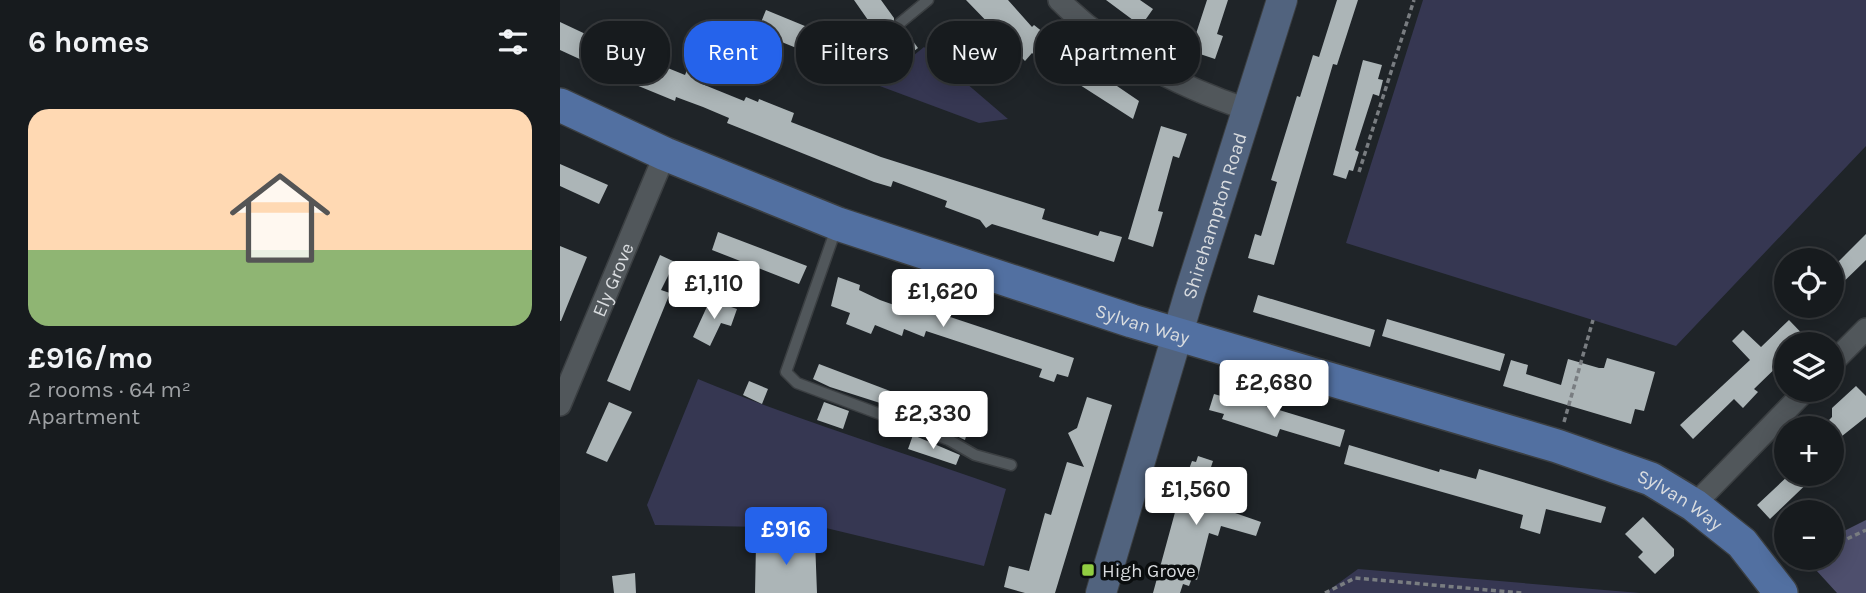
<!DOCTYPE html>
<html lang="en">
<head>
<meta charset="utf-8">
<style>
  body { margin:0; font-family:Karla,sans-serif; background:#202427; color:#f1f3f6; height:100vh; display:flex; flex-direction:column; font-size:26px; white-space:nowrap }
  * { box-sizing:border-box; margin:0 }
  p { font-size:23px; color:#9ea1a4 }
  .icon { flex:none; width:38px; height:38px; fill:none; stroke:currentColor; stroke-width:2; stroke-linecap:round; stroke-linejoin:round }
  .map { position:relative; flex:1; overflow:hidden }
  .drawer { display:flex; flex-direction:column; background:#171b1e; width:560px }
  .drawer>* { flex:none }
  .banner { position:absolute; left:21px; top:21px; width:665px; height:63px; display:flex; gap:14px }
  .fabs { position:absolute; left:1214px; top:248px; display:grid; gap:14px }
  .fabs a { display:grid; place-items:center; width:70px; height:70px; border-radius:50%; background:#171b1e; box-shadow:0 4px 18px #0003,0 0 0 2px #36393c; font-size:35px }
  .price { position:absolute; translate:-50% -60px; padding:0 16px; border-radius:7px; background:#fff; color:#222; font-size:23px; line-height:46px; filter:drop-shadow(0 2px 4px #0008) }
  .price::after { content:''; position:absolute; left:50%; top:42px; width:21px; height:16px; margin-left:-10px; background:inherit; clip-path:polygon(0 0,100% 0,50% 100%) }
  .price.active { background:#2563eb; color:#fff }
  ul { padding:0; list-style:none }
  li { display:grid; align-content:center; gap:14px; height:371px; padding:0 28px }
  li span { display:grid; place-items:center; height:217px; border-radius:21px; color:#555 }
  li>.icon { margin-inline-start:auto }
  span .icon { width:126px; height:126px; fill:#fffc; stroke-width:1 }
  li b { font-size:30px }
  h2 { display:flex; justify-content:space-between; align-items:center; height:84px; padding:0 28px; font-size:30px }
  .tag { padding:0 24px; border-radius:28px; background:#171b1e; box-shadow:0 4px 18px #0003,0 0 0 2px #36393c; font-size:24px; line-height:63px }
  .tag.active { background:#2563eb; color:#fff }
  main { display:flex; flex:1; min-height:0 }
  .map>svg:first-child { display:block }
</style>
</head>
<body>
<main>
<section class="drawer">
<h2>6 homes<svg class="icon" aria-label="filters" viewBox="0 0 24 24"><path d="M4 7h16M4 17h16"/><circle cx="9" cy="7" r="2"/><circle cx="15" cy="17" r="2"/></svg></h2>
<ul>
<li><span style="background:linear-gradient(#ffd9b3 65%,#8fb573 0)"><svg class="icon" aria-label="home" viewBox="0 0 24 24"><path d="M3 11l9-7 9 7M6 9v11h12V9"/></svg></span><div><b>£916/mo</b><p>2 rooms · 64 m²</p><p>Apartment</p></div></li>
</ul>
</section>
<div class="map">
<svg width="1306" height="593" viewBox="0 0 1306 593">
  <rect width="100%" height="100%" fill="#1f2428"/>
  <path fill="#363752" d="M863,0H1306V146L1116,346L786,243Z
    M364,47L448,119L419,123L317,85Z
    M138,379C239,421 343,452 446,489L424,566L266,528L95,525L87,505Z
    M798,569L1080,593H765Z"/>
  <path fill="#4e4f6d" d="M1306,520V593H1277L1245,558H1272V537Z"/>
  <path fill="#acb5b7" d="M294,0H321L334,18V27L347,33L358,48L338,63Z
    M406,0H448L472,27L474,25L513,56L579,101L573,119L495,69L493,71L472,53L465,61Z
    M546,0H580L593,9L581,26Z
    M647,0H668L657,34L663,36L655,59L637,53L638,48L632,46Z
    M777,0H798L777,65L773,64L714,265L688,258L695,234L701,236L717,182L711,180L737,96L740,97L753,55L759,57Z
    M206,10L296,47L338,63L316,81L294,53L288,69L197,32Z
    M0,22L34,38L38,30L75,46L96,56L93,62L125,75L130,63L146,70L142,84L184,101L186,97L198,102L199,99L234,113L231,122L321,157L485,209L482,219L538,236L540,231L562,237L554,262L432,224L426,228L420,220L385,207L387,201L333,181L331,187L314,182L167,123L169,118L143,107L116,97L115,101L76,85L0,50Z
    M803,60L822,65L818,79L823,80L819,96L813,94L795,150L799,152L793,171L789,170L786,179L773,175Z
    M601,126L627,134L619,158L613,156L598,211L603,212L593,247L568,239Z
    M0,164L48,185L39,204L0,186Z
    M158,232L247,266L239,284L152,250Z
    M1306,234V260L1272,293V268Z
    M0,246L27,257L1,321H0Z
    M100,255L115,262L101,290L110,293L70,391L47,381Z
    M278,277L300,285L299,290L320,300L351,311L354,305L514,358L508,377L497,374L494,382L479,377L482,369L366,331L364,337L344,329L342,336L315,325L311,334L286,324L290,313L271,306Z
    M698,295L815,330L810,347L693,312Z
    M150,300L177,309L171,326L161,323L150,346L133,337Z
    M827,319L945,354L940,371L822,336Z
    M1229,320L1253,345H1227V357L1194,389L1198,392L1183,408L1174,399L1133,439L1120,425L1190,360L1172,341L1183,330L1201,347Z
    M1047,358L1095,372L1084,411L1075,409L1071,424L943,386L951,360L968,365L966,374L1001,385L1008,359L1039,368H1044Z
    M259,364L367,405L418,420L413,435L407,433L405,440L342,410L270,387L253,379Z
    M189,381L208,389L202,404L183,395Z
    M1296,386L1306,396V417L1272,444V429H1260L1272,417V408Z
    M654,394L668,398L669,395L785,430L780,447L720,429L717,437L662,419L664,414L649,410Z
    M527,397L552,405L495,593H465L444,587L449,566L469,571L485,513L491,515L507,462L524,467L508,433L517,428Z
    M49,402L72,412L47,462L26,453Z
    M264,402L289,411L283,429L257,420Z
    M353,435L400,455L396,465L348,449Z
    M789,445L879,472L880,469L916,479L919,469L1046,507L1041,523L986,509L980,534L960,528L963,515L784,464Z
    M638,456L653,461L651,467L664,474L655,506L701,522L696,536L661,526L658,536L649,533L637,580L632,578L629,586L623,584L620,593H593L620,494L632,461L636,462Z
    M1230,474H1257L1210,519L1197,505Z
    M1083,517L1114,549V556L1095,574L1078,557L1083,552L1065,534Z
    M215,540H255L257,593H195L196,544L215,545Z
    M75,573L76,593H54L52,576Z"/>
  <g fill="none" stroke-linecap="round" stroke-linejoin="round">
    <g stroke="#3b3f42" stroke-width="13">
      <path id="lane" d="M340,23L368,0
        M277,226L226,372L237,383L389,440L415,455L451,465"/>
    </g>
    <g stroke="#3b3f42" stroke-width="24">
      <g id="street">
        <path d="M499,0C551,52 620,87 689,110"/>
        <path d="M1272,363L1306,329"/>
        <path id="s1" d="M0,405L105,154"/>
        <path d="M1134,505L1246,390"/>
      </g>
    </g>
    <g stroke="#3b3f42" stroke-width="32">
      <g id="secondary">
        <path id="s2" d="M541,593L630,292L722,0"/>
      </g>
    </g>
    <g stroke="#3b3f42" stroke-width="36">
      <g id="primary">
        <path id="s3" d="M0,105L105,154L278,224L572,321L997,446L1091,479L1134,505L1182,543L1221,593"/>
      </g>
    </g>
    <path stroke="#797d81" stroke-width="3.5" stroke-dasharray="5 3.5" stroke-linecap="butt" d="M799,172L854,0
      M1004,422L1033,320
      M1272,546L1306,530
      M1235,568L1251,558
      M765,593L795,578L962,593"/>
    <use href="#lane" stroke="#51575b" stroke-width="10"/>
    <use href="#street" stroke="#51575b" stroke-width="21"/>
    <use href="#secondary" stroke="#51637e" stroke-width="30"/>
    <use href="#primary" stroke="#5270a1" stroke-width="33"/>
  </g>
  <rect fill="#90cd41" stroke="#0a0d0e" stroke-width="2.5" x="521" y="563" width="14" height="14" rx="3.5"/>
  <g text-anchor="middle" stroke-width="7" stroke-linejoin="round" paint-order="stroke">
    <g font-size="19" fill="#d9dcdf" stroke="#0a0d0e">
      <text dy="7" stroke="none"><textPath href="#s2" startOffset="394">Shirehampton Road</textPath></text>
      <text dy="7" stroke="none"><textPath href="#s1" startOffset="136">Ely Grove</textPath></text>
      <text dy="7" stroke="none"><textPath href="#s3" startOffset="623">Sylvan Way</textPath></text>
      <text dy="7" stroke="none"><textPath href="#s3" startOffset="1190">Sylvan Way</textPath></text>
    </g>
    <g font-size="19" fill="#d9dcdf" stroke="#0a0d0e" text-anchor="start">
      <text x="542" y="577">High Grove</text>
    </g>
  </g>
</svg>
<div class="fabs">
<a><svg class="icon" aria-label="locate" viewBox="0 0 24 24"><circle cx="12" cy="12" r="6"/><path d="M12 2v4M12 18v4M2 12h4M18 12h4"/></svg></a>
<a><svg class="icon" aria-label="layers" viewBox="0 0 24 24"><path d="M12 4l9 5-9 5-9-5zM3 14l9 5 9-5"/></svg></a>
<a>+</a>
<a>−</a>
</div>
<b class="price" style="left:154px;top:321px">£1,110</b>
<b class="price" style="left:383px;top:329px">£1,620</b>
<b class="price" style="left:714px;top:420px">£2,680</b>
<b class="price" style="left:373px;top:451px">£2,330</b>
<b class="price" style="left:636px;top:527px">£1,560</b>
<b class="price active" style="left:226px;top:567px">£916</b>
<div class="banner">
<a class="tag">Buy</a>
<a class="tag active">Rent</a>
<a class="tag">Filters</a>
<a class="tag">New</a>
<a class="tag">Apartment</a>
</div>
</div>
</main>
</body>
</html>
